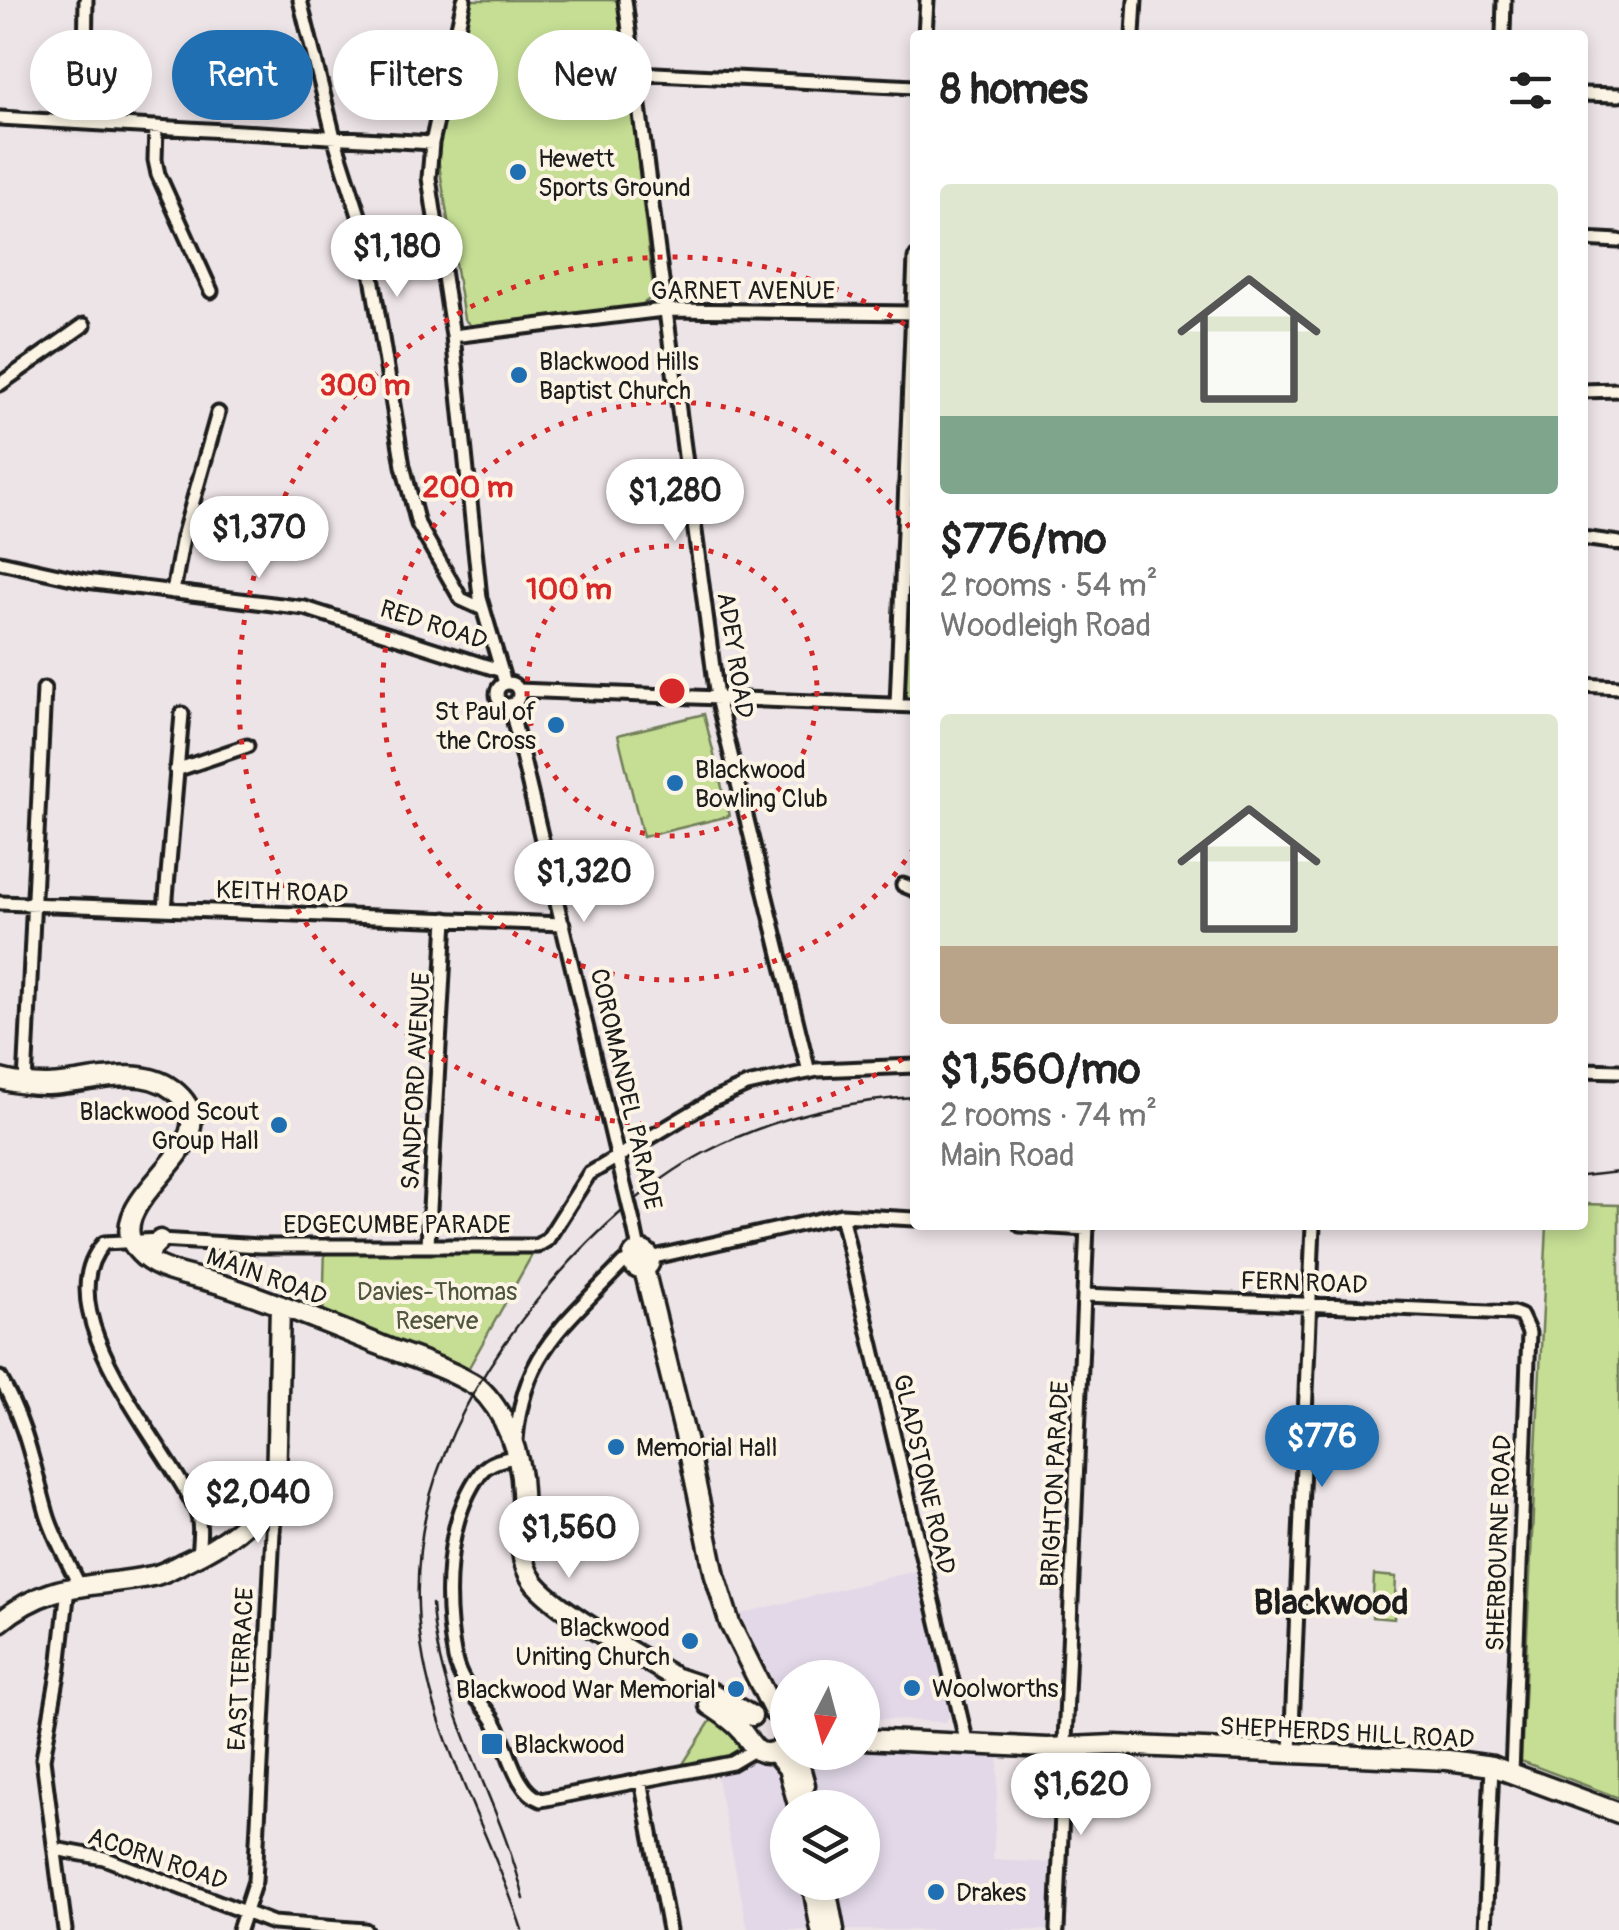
<!DOCTYPE html>
<html lang="en">
<head>
<meta charset="utf-8">
<style>
  body { margin:0; font-family:Pangolin,sans-serif; background:#f6f6f6; color:#222; height:100vh; display:flex; flex-direction:column; font-size:38px; white-space:nowrap }
  * { box-sizing:border-box; margin:0 }
  p { font-size:32px; color:#767676 }
  .icon { flex:none; width:55px; height:55px; fill:none; stroke:currentColor; stroke-width:2; stroke-linecap:round; stroke-linejoin:round }
  .map { position:relative; flex:1; overflow:hidden }
  .panel { position:absolute; left:910px; top:30px; width:678px; height:1200px; display:flex; flex-direction:column; background:#fff; border-radius:10px; box-shadow:0 5px 15px #0003 }
  .panel>* { flex:none }
  .banner { position:absolute; left:30px; top:30px; width:730px; height:90px; display:flex; gap:20px }
  .needle { width:65px; rotate:186deg }
  .fabs { position:absolute; left:770px; top:1660px; display:grid; gap:20px }
  .fabs a { display:grid; place-items:center; width:110px; height:110px; border-radius:50%; background:#fff; box-shadow:0 5px 15px #0003; font-size:50px }
  .price { position:absolute; translate:-50% -85px; padding:0 22px; border-radius:35px; background:#fff; color:#222; font-size:32px; line-height:65px; filter:drop-shadow(0 2px 5px #0008) }
  .price::after { content:''; position:absolute; left:50%; top:60px; width:30px; height:22px; margin-left:-15px; background:inherit; clip-path:polygon(0 0,100% 0,50% 100%) }
  .price.active { background:#1f6fb2; color:#fff }
  ul { padding:0; list-style:none }
  li { display:grid; align-content:center; gap:20px; height:530px; padding:0 30px }
  li span { display:grid; place-items:center; height:310px; border-radius:10px; color:#555 }
  li>.icon { margin-inline-start:auto }
  span .icon { width:180px; height:180px; fill:#fffc; stroke-width:1 }
  li b { font-size:42px }
  h2 { display:flex; justify-content:space-between; align-items:center; height:120px; padding:0 30px; font-size:42px }
  .pill { padding:0 35px; border-radius:45px; background:#fff; box-shadow:0 5px 15px #0003; font-size:35px; line-height:90px }
  .pill.active { background:#1f6fb2; color:#fff }
  .map>svg:first-child { display:block }
</style>
</head>
<body>
<div class="map">
<svg width="1619" height="1930" viewBox="0 0 1619 1930">
  <rect width="100%" height="100%" fill="#ede4e7"/>
  <filter id="ink" filterUnits="userSpaceOnUse"><feTurbulence type="fractalNoise" baseFrequency=".01" numOctaves="2"/><feDisplacementMap in="SourceGraphic" scale="20" xChannelSelector="R" yChannelSelector="G"/><feConvolveMatrix kernelMatrix="1 2 1 2 8 2 1 2 1" color-interpolation-filters="sRGB"/></filter>
  <g filter="url(#ink)">
    <path fill="#e2d8e8" d="M919,1570L952,1713L945,1722L863,1718L862,1678H788L787,1708L740,1614Z
      M863,1749L999,1757L993,1860L1055,1863L1052,1930H845L835,1883L862,1882V1808L820,1807L809,1753L862,1752Z
      M774,1757L785,1767L792,1807L788,1808V1882L804,1883L812,1930H748L715,1769Z"/>
    <path fill="#c5de94" stroke="#707d58" stroke-width="2.5" d="M471,0H619L654,296L641,305L471,326L464,319L437,152Z
      M905,517H915V706L897,705Z
      M704,714L729,816L643,837L618,735Z
      M1583,1204L1619,1205V1798L1521,1761L1547,1225H1582Z
      M325,1246H537L463,1378L323,1322Z
      M1374,1575L1396,1577L1394,1619L1372,1617Z
      M715,1714L734,1733L743,1753L731,1759L681,1767Z"/>
    <g fill="none" stroke-linecap="round" stroke-linejoin="round">
      <g stroke="#1c1c1c" stroke-width="19">
        <path id="street" d="M300,0L334,137L365,234L403,466L418,524L461,599L483,609
          M464,0L432,143L429,178L453,336L480,598L505,683
          M625,0L717,698L809,1072
          M925,35L927,0
          M1133,35L1135,0
          M1503,35L1504,0
          M636,73L915,87
          M1582,94L1619,95
          M0,118L432,143
          M84,122L86,0
          M156,127L155,160L158,174L211,291
          M1582,239L1619,241
          M453,336L663,310L915,313
          M0,384L84,325
          M1582,391L1619,390
          M1582,538L1619,543
          M0,562L86,581L305,608L499,670
          M173,592L183,537L218,413
          M497 694a11 11 0 1 1 22 0a11 11 0 1 1-22 0Z
          M1582,685L1619,687
          M518,690L915,706
          M510,705L625,1189
          M897,705L915,258
          M176,770L247,746
          M903,885L915,890
          M0,903L563,924
          M165,909L182,714
          M1582,1070L1619,1071
          M25,1084L44,689
          M841,1215L967,1744
          M1020,1225L1087,1229
          M634,1226L639,1250
          M428,1245L446,919
          M650,1258L841,1215L915,1219
          M631,1261L623,1263C559,1330 518,1356 515,1457C503,1459 489,1462 481,1472C444,1521 444,1602 455,1659C462,1690 482,1699 495,1723C509,1747 514,1790 541,1800L732,1763L754,1750
          M1084,1295L1513,1313L1521,1316L1529,1333L1512,1773
          M0,1378C26,1423 33,1465 47,1514C54,1538 69,1563 80,1587
          M198,1556C199,1541 202,1524 196,1510C167,1445 42,1311 104,1243L160,1240L261,1246H537L547,1240L589,1174L711,1101L747,1085L817,1070L915,1066
          M1291,1752L1313,1225
          M641,1780L669,1930
          M55,1849L104,1858L273,1923L365,1930
          M65,1930L43,1759L59,1668L68,1588
          M239,1930L255,1881L275,1493
          M1057,1930L1087,1225
          M1485,1930L1492,1766"/>
      </g>
      <g stroke="#1c1c1c" stroke-width="25">
        <path id="secondary" d="M0,1079C15,1083 30,1085 45,1085C84,1085 137,1063 172,1089C246,1145 81,1203 144,1257C164,1274 199,1277 223,1285C276,1302 328,1324 380,1345C412,1358 448,1368 478,1387C505,1411 521,1455 522,1491C524,1521 514,1555 533,1581C554,1610 640,1656 674,1677L698,1685L752,1716
          M632 1260a9 9 0 1 1 18 0a9 9 0 1 1-18 0Z
          M148,1260L152,1248L160,1240
          M644,1269L688,1447L715,1576L730,1624L774,1712
          M0,1622C51,1579 91,1589 152,1576C164,1574 176,1566 187,1561C224,1543 253,1523 276,1489L280,1305
          M709,1705C721,1713 733,1720 742,1731C753,1746 758,1760 780,1749L788,1733
          M862,1739L1048,1748L1114,1745L1448,1760L1492,1766L1619,1813
          M774,1752L788,1768L799,1808
          M796,1752L805,1785
          M812,1882L821,1930
          M825,1882L834,1930"/>
      </g>
      <use href="#street" stroke="#fcf5e5" stroke-width="11"/>
      <use href="#secondary" stroke="#fcf5e5" stroke-width="18"/>
      <path stroke="#1c1c1c" stroke-width="2.5" d="M1582,1176L1619,1172
        M432,1604C438,1710 500,1798 524,1899
        M522,1930C488,1823 421,1723 418,1607C416,1555 425,1501 445,1452C487,1344 602,1207 704,1153C769,1119 842,1101 915,1097"/>
      <g stroke="#1c1c1c" stroke-width="19" stroke-linecap="butt">
        <path id="street-bridge" d="M625,1189L634,1226"/>
      </g>
      <use href="#street-bridge" stroke="#fcf5e5" stroke-width="11"/>
    </g>
  </g>
  <g fill="none" stroke="#d62828" stroke-width="5" stroke-dasharray="5 10">
    <circle cx="672" cy="691" r="145"/>
    <path d="M914 848A289 289 0 1 1 914 534"/>
    <path d="M915 1051A434 434 0 1 1 915 331"/>
  </g>
  <g fill="#1f6fb2" stroke="#fcf5e5" stroke-width="4">
    <circle cx="518" cy="172" r="10"/>
    <circle cx="519" cy="375" r="10"/>
    <circle cx="556" cy="725" r="10"/>
    <circle cx="675" cy="783" r="10"/>
    <circle cx="279" cy="1125" r="10"/>
    <circle cx="616" cy="1447" r="10"/>
    <circle cx="690" cy="1641" r="10"/>
    <circle cx="912" cy="1688" r="10"/>
    <circle cx="736" cy="1689" r="10"/>
    <rect x="480" y="1732" width="24" height="24" rx="5"/>
    <circle cx="936" cy="1892" r="10"/>
  </g>
  <g text-anchor="middle" stroke-width="8" stroke-linejoin="round" paint-order="stroke">
    <g font-size="25" fill="#1c1c1c" stroke="#fcf5e5" text-anchor="start">
      <text x="538" y="167">Hewett<tspan x="538" dy="29">Sports Ground</tspan></text>
      <text x="539" y="370">Blackwood Hills<tspan x="539" dy="29">Baptist Church</tspan></text>
      <text x="536" y="720" text-anchor="end">St Paul of<tspan x="536" dy="29">the Cross</tspan></text>
      <text x="695" y="778">Blackwood<tspan x="695" dy="29">Bowling Club</tspan></text>
      <text x="259" y="1120" text-anchor="end">Blackwood Scout<tspan x="259" dy="29">Group Hall</tspan></text>
      <text x="636" y="1456">Memorial Hall</text>
      <text x="670" y="1636" text-anchor="end">Blackwood<tspan x="670" dy="29">Uniting Church</tspan></text>
      <text x="932" y="1697">Woolworths</text>
      <text x="716" y="1698" text-anchor="end">Blackwood War Memorial</text>
      <text x="514" y="1753">Blackwood</text>
      <text x="956" y="1901">Drakes</text>
    </g>
    <g font-size="25" fill="#1c1c1c" stroke="#fcf5e5">
      <text x="743" y="299">GARNET AVENUE</text>
      <text transform="translate(434 624) rotate(18)" y="9">RED ROAD</text>
      <text transform="translate(736 655) rotate(81)" y="9">ADEY ROAD</text>
      <text transform="translate(282 891) rotate(2)" y="9">KEITH ROAD</text>
      <text transform="translate(415 1081) rotate(-87)" y="9">SANDFORD AVENUE</text>
      <text transform="translate(627 1089) rotate(77)" y="9">COROMANDEL PARADE</text>
      <text x="397" y="1233">EDGECUMBE PARADE</text>
      <text transform="translate(267 1276) rotate(20)" y="9">MAIN ROAD</text>
      <text transform="translate(1304 1282) rotate(2)" y="9">FERN ROAD</text>
      <text transform="translate(925 1474) rotate(77)" y="9">GLADSTONE ROAD</text>
      <text transform="translate(1054 1484) rotate(-87)" y="9">BRIGHTON PARADE</text>
      <text transform="translate(1498 1543) rotate(-88)" y="9">SHERBOURNE ROAD</text>
      <text transform="translate(240 1669) rotate(-87)" y="9">EAST TERRACE</text>
      <text transform="translate(1347 1732) rotate(3)" y="9">SHEPHERDS HILL ROAD</text>
      <text transform="translate(158 1858) rotate(19)" y="9">ACORN ROAD</text>
    </g>
    <g font-size="25" fill="#4f5640" stroke="#fcf5e5">
      <text x="437" y="1300">Davies-Thomas<tspan x="437" dy="29">Reserve</tspan></text>
    </g>
    <g font-size="35" font-weight="bold" fill="#1c1c1c" stroke="#fcf5e5">
      <text x="1331" y="1614">Blackwood</text>
    </g>
  </g>
  <circle cx="672" cy="691" r="15" fill="#d62828" stroke="#fcf5e5" stroke-width="5"/>
  <g font-size="30" text-anchor="middle" font-weight="bold" fill="#d62828" stroke="#fcf5e5" stroke-width="8" stroke-linejoin="round" paint-order="stroke">
    <text x="365" y="395">300 m</text>
    <text x="468" y="497">200 m</text>
    <text x="569" y="599">100 m</text>
  </g>
</svg>
<div class="fabs">
<a><svg class="needle" viewBox="-14 -14 28 28"><path d="M0-13l5 13h-10z" fill="#e53935"/><path d="M0 13l5-13h-10z" fill="#767676"/></svg></a>
<a><svg class="icon" aria-label="layers" viewBox="0 0 24 24"><path d="M12 4l9 5-9 5-9-5zM3 14l9 5 9-5"/></svg></a>
</div>
<b class="price" style="left:397px;top:300px">$1,180</b>
<b class="price" style="left:675px;top:544px">$1,280</b>
<b class="price" style="left:259px;top:581px">$1,370</b>
<b class="price" style="left:584px;top:925px">$1,320</b>
<b class="price active" style="left:1322px;top:1490px">$776</b>
<b class="price" style="left:258px;top:1546px">$2,040</b>
<b class="price" style="left:569px;top:1581px">$1,560</b>
<b class="price" style="left:1081px;top:1838px">$1,620</b>
<div class="banner">
<a class="pill">Buy</a>
<a class="pill active">Rent</a>
<a class="pill">Filters</a>
<a class="pill">New</a>
</div>
<section class="panel">
<h2>8 homes<svg class="icon" aria-label="filters" viewBox="0 0 24 24"><path d="M4 7h16M4 17h16"/><circle cx="9" cy="7" r="2"/><circle cx="15" cy="17" r="2"/></svg></h2>
<ul>
<li><span style="background:linear-gradient(#dfe7d0 75%,#7fa58c 0)"><svg class="icon" aria-label="home" viewBox="0 0 24 24"><path d="M3 11l9-7 9 7M6 9v11h12V9"/></svg></span><div><b>$776/mo</b><p>2 rooms · 54 m²</p><p>Woodleigh Road</p></div></li>
<li><span style="background:linear-gradient(#dfe7d0 75%,#b9a48a 0)"><svg class="icon" aria-label="home" viewBox="0 0 24 24"><path d="M3 11l9-7 9 7M6 9v11h12V9"/></svg></span><div><b>$1,560/mo</b><p>2 rooms · 74 m²</p><p>Main Road</p></div></li>
</ul>
</section>
</div>
</body>
</html>
